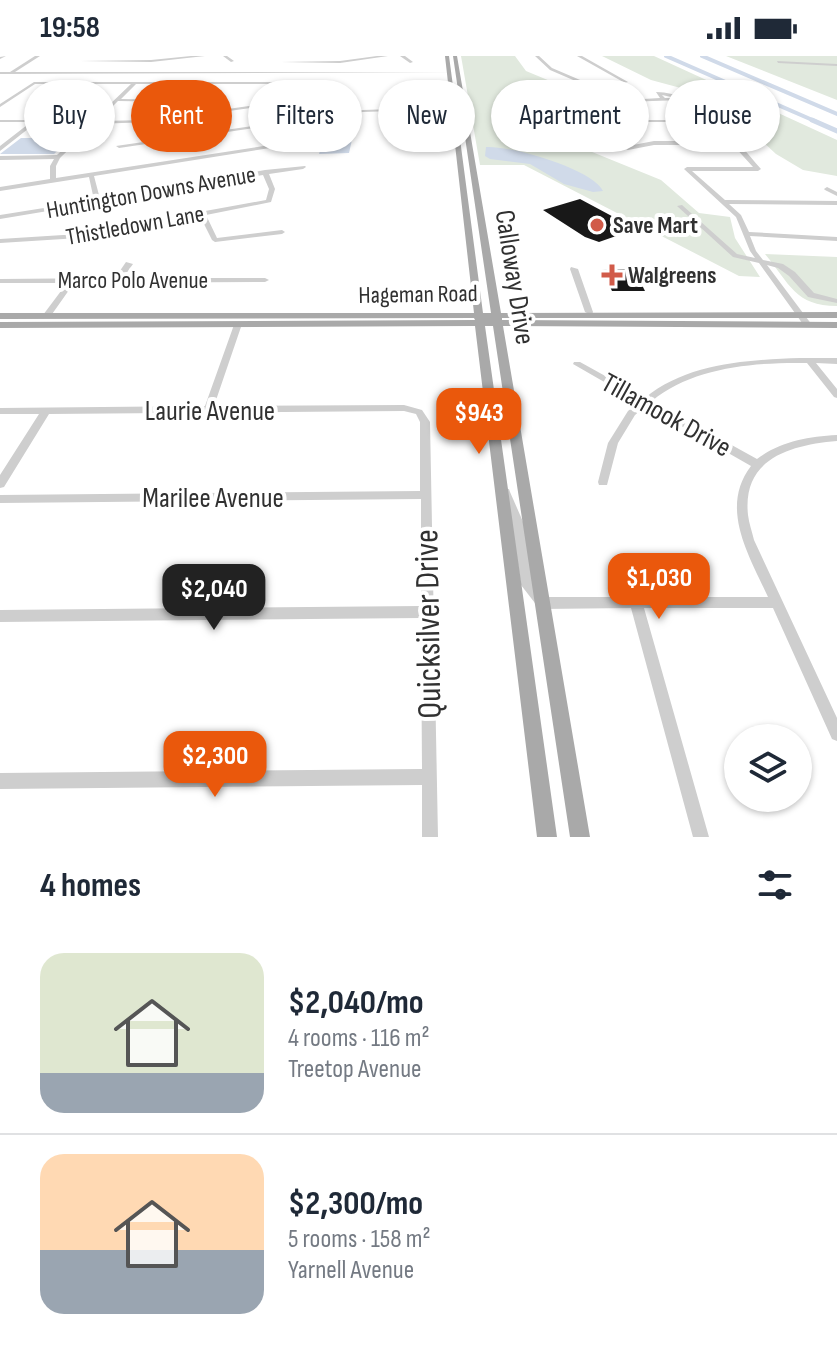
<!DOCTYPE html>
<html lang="en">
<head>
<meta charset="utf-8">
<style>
  body { margin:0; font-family:"Sofia Sans Condensed",sans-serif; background:#f6f6f7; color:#1f2937; height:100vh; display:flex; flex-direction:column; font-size:30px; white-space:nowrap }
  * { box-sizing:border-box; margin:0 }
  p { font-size:26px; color:#747a83 }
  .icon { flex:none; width:44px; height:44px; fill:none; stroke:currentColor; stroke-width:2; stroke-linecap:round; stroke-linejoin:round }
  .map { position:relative; height:781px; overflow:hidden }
  .details { display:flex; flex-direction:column; background:#fff; flex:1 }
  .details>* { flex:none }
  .top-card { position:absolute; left:24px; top:24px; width:790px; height:72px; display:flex; gap:16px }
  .controls { position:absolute; left:724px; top:668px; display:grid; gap:16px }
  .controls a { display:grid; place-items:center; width:88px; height:88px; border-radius:50%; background:#fff; box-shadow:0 2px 6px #0004; font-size:40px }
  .price { position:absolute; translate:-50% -68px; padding:0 18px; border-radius:16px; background:#ea580c; color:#fff; font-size:26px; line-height:52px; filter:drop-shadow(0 2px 4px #0008) }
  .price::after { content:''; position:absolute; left:50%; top:48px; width:24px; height:18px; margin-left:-12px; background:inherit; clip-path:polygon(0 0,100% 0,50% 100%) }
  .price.active { background:#222; color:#fff }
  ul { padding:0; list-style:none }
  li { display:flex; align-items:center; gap:24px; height:200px; padding:0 40px }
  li+li { border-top:2px solid #e0e1e3 }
  li span { display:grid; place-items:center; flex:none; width:224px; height:160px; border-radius:24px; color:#555 }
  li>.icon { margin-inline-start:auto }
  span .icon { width:96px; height:96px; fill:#fffc; stroke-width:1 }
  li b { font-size:34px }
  h2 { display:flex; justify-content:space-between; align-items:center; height:96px; padding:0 40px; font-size:34px }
  .tag { padding:0 28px; border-radius:36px; background:#fff; box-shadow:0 2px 6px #0004; font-size:28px; line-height:72px }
  .tag.active { background:#ea580c; color:#fff }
  .status { display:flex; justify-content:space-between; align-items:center; height:56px; padding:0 40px; background:#fff; direction:ltr }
  .status svg { height:22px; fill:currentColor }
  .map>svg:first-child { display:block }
</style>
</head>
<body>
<div class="status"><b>19:58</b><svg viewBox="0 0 49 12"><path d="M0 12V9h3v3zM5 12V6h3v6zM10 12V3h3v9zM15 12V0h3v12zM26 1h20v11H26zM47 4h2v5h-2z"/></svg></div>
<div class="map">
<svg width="837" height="781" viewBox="0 0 837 781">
  <rect width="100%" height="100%" fill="#fff"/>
  <path fill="#e1e9de" d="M461,0H515L526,15L591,42L599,50L594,65L563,71L570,87L661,124L699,157L730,161L735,182L760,221L739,220L524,109H480Z
    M602,0H654L837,84V120L803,114L776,98L730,55L703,38L651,24Z
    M726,0H837V44Z
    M765,198L837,201V250C795,250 790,228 765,198Z"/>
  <path fill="#d0dae9" d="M526,52C543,51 557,59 573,63L546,69L557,79L541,80L521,68L526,64L521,60Z
    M65,65H89L54,98H0L21,82H45Z
    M354,75L349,97L319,98L325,79Z
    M486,91C509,89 593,113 603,135L593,136L564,128L530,108L490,103L485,100Z"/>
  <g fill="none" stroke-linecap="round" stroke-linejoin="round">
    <path stroke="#d0dae9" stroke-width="4" d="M666,0L817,66
      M702,0L837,58"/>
    <path stroke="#d0dae9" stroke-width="5" d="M812,64L837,75"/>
  </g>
  <path fill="#181818" d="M580,143L636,173L599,186L585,181L543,154Z
    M634,213L645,235H612L602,214Z"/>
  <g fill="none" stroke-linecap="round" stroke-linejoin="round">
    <path fill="#cecece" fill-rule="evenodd" d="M6,0L0,3V1Z
      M35,0H40L15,16H460L0,18V16H10Z
      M191,0H205L151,6L80,5L151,4Z
      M223,0H227L234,5L231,6Z
      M377,0H388L340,7L281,6L340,5Z
      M400,0H405L413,6L410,7Z
      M535,0H539L552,12L627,44L660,42L656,36C699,36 735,83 761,113L758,115H692L725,144L837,145V149L729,148L741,159L749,176L837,181V185L750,180L756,195L763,204L783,208L795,216L814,237L837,243V247L808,241L789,220L778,212L767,209L812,269L808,271H805L759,207L733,201L677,150L682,149L737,198L755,202L750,195L736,161L684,113L687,111H753L733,89H654L628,94L598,82L632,64H708L682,44L624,46L550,14ZM662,39L676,42H665ZM633,66H711L730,85H654L628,90L605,82Z
      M577,0H582L628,26L625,27Z
      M777,5L837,8V10L778,7Z
      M34,26H315L310,43L308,44L150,66L95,68L60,102L56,110V122L316,82L314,85L94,120L100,143L265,114L305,110L306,111L303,113L269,118L275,133L271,146L206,159L217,182L282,174L285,176L282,178L215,186L212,184L200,160L79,182L0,187V183L79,178L266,144L269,133L263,119L0,163V159L94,144L89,121L0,135V131L50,123V110L54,103L0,104V100L57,99L131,28H85L0,95V90L31,66H0V64H35L80,28H35L0,51V48ZM136,28H311L306,42L150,64L98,65L118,45L178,46L180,45L178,44L121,43Z
      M454,51L460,53L463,65L469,72H465L459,65L456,54L454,53L363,56L119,92L116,90L363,54Z
      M827,131L837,136V140L825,134L824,133Z
      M126,206L133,208L123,222H265L269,224L265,226L74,227L50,261H47L43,259L67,227H0V223L115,222Z
      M571,211L578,213L593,256L592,258H589L585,256L570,213Z
      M235,266H241L242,268L214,350L404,349L422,354L430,366L438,781H422V729L0,733V717L422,713L421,562L0,566V554L421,550V443L0,447V439L420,435V366L416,358L404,355L49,358L4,431L0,432V419L39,358H0V352L205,350Z
      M800,302H837V308L816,307L837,333V342L834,341L807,307C756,306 692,311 652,345L757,403C781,385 807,381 837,379V385C791,389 742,402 748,459C749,467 752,476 754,484L837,662V685L832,683L773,552H644L709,781H693L631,552L542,553L538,551L521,529L512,468L500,436L501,433H509L510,436L524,468L533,527L545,541H768C749,499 719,452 751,410L646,350L635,359L618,387L607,429H599L598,426L608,387L628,355L639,346L573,308L574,306H580L645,342C687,307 748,304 800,302Z"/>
    <path fill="#a9a9a9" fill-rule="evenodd" d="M445,0H449L483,257H491L453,0H457L501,257L837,256V262H502V264L837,266V272L503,270L590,781H570L493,270H485L557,781H537L475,270L0,272V266L475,264L474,262L0,263V257H474Z"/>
  </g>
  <g fill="#d15b49" stroke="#fff" stroke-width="3">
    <circle cx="597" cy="169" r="8"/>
    <path d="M608 207h8v8h8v8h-8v8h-8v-8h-8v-8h8z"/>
  </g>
  <g text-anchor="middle" stroke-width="8" stroke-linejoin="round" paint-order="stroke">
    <g font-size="24" fill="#313131" stroke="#fff">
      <text transform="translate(151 136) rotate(-10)" y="8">Huntington Downs Avenue</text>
      <text transform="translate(135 169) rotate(-10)" y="8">Thistledown Lane</text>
      <text x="133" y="232">Marco Polo Avenue</text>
      <text transform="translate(418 238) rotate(-1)" y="8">Hageman Road</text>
    </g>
    <g font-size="24" font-weight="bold" fill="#313131" stroke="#fff" text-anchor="start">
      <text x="613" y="177">Save Mart</text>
      <text x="628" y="227">Walgreens</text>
    </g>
    <g font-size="28" fill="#313131" stroke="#fff">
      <text transform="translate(516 221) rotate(81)" y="10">Calloway Drive</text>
      <text x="210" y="364">Laurie Avenue</text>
      <text transform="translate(667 358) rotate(29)" y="10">Tillamook Drive</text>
      <text x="213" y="451">Marilee Avenue</text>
    </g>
    <g font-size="34" fill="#313131" stroke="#fff">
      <text transform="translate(427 568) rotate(-91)" y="12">Quicksilver Drive</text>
    </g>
  </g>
</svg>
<div class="controls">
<a><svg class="icon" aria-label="layers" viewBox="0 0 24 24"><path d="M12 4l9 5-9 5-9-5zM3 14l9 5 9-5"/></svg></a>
</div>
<b class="price" style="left:479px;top:400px">$943</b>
<b class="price" style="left:659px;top:565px">$1,030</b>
<b class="price active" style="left:214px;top:576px">$2,040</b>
<b class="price" style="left:215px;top:743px">$2,300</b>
<div class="top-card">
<a class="tag">Buy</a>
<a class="tag active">Rent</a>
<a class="tag">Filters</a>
<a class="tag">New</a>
<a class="tag">Apartment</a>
<a class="tag">House</a>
</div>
</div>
<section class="details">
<h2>4 homes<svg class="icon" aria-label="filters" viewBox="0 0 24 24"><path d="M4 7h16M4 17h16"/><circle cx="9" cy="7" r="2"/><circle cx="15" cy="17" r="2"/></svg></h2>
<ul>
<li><span style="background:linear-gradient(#dfe7d0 75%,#9aa5b1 0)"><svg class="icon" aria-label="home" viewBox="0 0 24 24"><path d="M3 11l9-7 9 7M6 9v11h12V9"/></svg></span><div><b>$2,040/mo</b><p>4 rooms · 116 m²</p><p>Treetop Avenue</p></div></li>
<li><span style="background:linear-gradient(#ffd9b3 60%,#9aa5b1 0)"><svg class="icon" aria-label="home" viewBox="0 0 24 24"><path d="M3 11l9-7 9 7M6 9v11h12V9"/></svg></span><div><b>$2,300/mo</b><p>5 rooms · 158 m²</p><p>Yarnell Avenue</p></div></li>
</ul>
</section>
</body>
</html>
